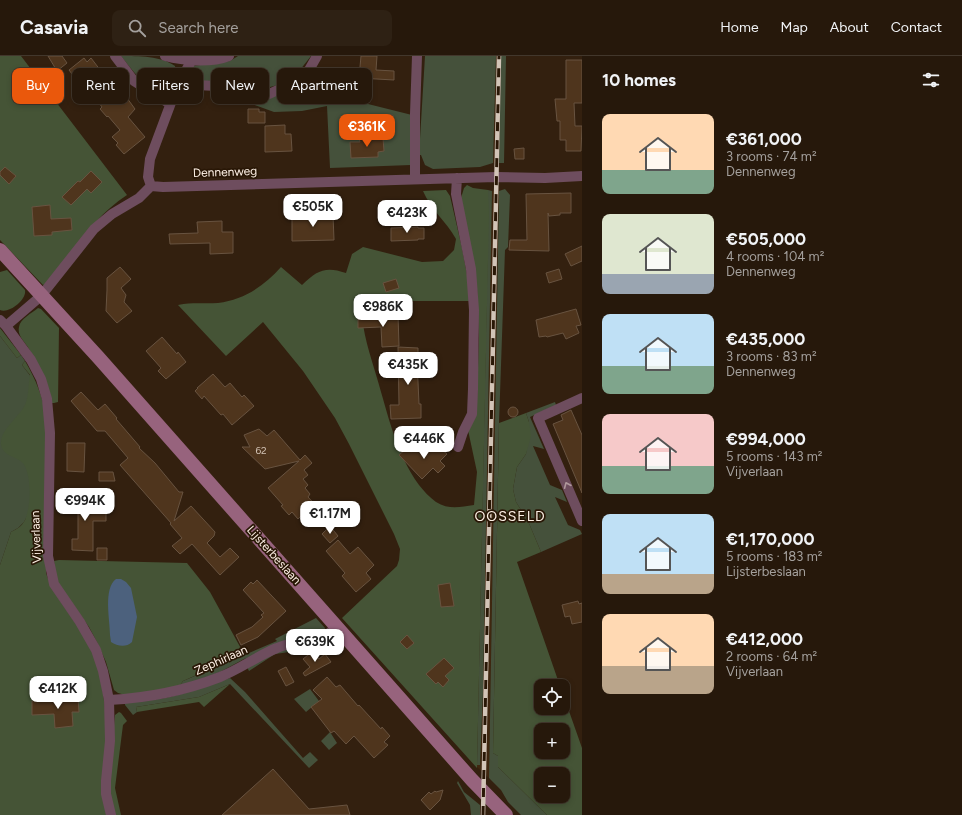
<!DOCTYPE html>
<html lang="en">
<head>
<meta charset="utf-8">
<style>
  body { margin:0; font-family:Figtree,sans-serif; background:#2e2114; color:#f1f3f6; height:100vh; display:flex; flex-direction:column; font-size:15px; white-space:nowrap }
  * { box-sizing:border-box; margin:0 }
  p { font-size:13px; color:#a4a09d }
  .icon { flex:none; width:22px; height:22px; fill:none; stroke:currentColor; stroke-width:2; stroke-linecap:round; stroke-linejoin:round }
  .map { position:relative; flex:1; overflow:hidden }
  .side { display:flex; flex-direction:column; background:#26180b; width:380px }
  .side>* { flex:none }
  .banner { position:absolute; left:12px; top:12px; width:380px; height:36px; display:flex; gap:8px }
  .tools { position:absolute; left:534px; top:623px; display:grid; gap:8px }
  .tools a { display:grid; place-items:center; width:36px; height:36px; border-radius:8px; background:#26180b; box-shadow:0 2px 6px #0003,0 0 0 1px #42372c; font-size:20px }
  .price { position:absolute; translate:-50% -34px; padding:0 9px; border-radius:8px; background:#fff; color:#222; font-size:13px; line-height:26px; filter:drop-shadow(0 1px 2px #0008) }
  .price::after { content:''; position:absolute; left:50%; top:24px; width:12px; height:9px; margin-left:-6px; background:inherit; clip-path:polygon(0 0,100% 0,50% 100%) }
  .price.current { background:#ea580c; color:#fff }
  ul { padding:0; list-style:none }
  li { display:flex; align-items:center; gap:12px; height:100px; padding:0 20px }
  li span { display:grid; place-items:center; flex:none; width:112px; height:80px; border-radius:8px; color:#555 }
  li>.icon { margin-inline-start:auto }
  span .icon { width:48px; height:48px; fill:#fffc; stroke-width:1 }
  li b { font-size:17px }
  h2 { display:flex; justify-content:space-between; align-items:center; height:48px; padding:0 20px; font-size:17px }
  .chip { padding:0 14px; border-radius:8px; background:#26180b; box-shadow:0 2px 6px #0003,0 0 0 1px #42372c; font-size:14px; line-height:36px }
  .chip.current { background:#ea580c; color:#fff }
  header { display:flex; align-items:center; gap:24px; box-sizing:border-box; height:56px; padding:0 20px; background:#26180b; border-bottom:1px solid #42372c }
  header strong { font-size:19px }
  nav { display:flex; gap:22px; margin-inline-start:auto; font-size:14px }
  .search { width:280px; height:36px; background:#2e2114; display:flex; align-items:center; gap:10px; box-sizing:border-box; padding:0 14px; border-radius:8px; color:#a4a09d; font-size:15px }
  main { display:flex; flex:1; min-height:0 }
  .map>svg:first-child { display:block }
</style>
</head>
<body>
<header>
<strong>Casavia</strong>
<div class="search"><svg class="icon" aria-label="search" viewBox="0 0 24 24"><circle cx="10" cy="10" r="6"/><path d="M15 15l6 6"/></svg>Search here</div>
<nav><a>Home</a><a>Map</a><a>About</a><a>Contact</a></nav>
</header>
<main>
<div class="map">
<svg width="582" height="759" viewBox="0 0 582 759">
  <rect width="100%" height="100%" fill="#33200f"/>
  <path fill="#3f2710" d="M496,0H501L499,107H493Z
    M492,135H499L489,722L477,711V709H480L483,636Z"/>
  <path fill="#45513b" d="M121,0C139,0 161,0 175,10L176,17L172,31L163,36C144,31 132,14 121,0Z
    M238,0H311L296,19L278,29L258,34L193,24L189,20L193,10L230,5Z
    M425,0H496L493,107L480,111L433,113L425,109L421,99H419Z
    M501,0H506V1L504,107H499Z
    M313,11L368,48L412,59L411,109L330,112L327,50L302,55L274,56L246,46L245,41L257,43Z
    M505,133L510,139L508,191L505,194L499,367L493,697L498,700V711L547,759H521L508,746L501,734L489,722L499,135Z
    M488,134L492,135L483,636L480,709H477L487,229Z
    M0,280L17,302L21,299L25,305L22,309L32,322L40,436L24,466L18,472L11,476L0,509Z
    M555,346L556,349L530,361L544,393L533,390L550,429L562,434L567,446L555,441L568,469L580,474L582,478L541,496L528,465L516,446L513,433L517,411L526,398L529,366L526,357Z
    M316,562L325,572L324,576L244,603L220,616L178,632L183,625L277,585L275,583Z
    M330,580L333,583L296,595L275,598L249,615L248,613V611L274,597Z
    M230,622L245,636L303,702L310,696L318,704L309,712L230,628L199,641L136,651L137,656L133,659L125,649V647L165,642L185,637Z
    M310,633L319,645L306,656L294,643Z
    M330,676L337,687L329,694L321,685Z
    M458,725L464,736L480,749V759H471L470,749L457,727Z"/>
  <path fill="#455436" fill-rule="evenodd" d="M0,0H21L127,139C94,160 72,197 48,227L43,229L0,184Z
    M467,129L473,132L488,134L489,157L477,712L342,562L397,510L399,504L400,493L394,478L349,388L335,362L303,315L263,266L226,300L178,249C193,246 203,248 218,247C244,244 264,230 281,211L302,229C317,214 326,210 346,217L352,198L363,191L422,206L443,205L454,194L456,183C446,165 431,154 423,135L446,134L450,140L462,192L472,245H362C360,271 370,297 377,322C388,359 396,397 419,429C424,435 429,441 436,446C449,454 460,451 474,449L477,416L468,374L477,341L479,282L477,233L461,142L464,132Z
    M7,214L25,234C27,244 9,258 0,254V216Z
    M38,252L41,253L59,272L58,346L54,347H52C45,329 39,309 29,293C25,286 17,280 19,271C20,263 32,257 38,252Z
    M0,272L21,299L17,302L0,280Z
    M25,305C36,324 43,341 46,361V517C55,545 79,566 91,593C112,640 106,708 106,759H0V509L11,476C17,473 22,470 25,464C31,451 32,419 23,407C16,400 2,400 1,388C0,374 19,361 25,349C29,340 28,329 30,319L22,309Z
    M526,357L529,366L531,380L526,398L517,411L513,433L516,446L528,465L541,496L517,506L560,630H541V652H563V638L582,692V759H547L498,711V700L493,697L499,367ZM541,674H563V696H541ZM541,718H563V740H541Z
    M59,504L187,507L210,536L244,598L183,625L178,632L129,640L118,637L114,634L106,606L97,586L89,571L56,524L54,505Z
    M230,628L204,651L199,646L137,656L136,651L199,641Z
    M119,656L121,657L127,665L123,669L115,732L121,759H115L110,739L109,722L115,659Z"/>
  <path fill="#4c617d" d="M116,523H121L126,526L131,532L137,561L132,586C126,592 117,590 111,586L110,579C110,563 103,533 116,523Z"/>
  <path fill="#4f351d" stroke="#685340" d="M48,0H62L67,7L57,15Z
    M361,0H377L376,14L394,15V24L359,22Z
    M84,2L87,6L91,2L104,19L108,16L135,53L128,61L145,81L124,98L116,89L118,87L112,81L120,74L108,60L107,61L100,53L102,51L79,19L75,22L69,14Z
    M566,4H582V47H574L575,70H582L581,95H566V84H560V65H557L555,43H566Z
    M248,53H259V56H265V67H248Z
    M379,59H393V73H379Z
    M285,69V78H291L292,95L265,96V70Z
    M383,82L384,95L378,96V101L351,102L350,86H360L359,83Z
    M524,92V103H515L514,93Z
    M5,111L16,120L9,128L0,119V116Z
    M91,115L102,126L91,137L87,133L71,149L62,141L78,125L80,126Z
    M571,137V157H560V159L549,160L548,157L549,195L509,194L510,184H527L526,138Z
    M50,149L51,163L71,162L72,174L52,176V179L34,180L32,151Z
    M333,159L334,184L292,185V160Z
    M222,165V176H233V197L210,198V187L170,188L169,178L198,177L197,166Z
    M418,171V172H424V183H418V184L391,185V172Z
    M582,190V205L571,210L565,198Z
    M120,211L131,223L121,232L126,239L124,246L132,255L117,267L106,255L107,234V222Z
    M559,213L562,223L549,227L546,217Z
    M396,223L399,232L386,236L383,227Z
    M576,253L581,269L576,270L579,277L566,283L563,277L547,281L546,280L539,281L536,264Z
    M398,259L399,290L382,291L381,271L358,272V260Z
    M162,281L177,298L178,296L186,306L166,323L158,315L161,312L146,295Z
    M398,291L418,292V304H417L419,348H421V362L391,363L390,349H399Z
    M213,318L225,331L230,327L242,341L244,339L254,350L232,369L223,358L221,359L204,340L202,343L195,335L198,332H197Z
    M81,336L98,354L105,348L117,362L116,363L140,391L139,392L155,407L179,436H183L174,465L191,450L215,476L214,480L207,487L220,501L230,492L239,501L220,519L192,488L180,498L172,490L182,482L170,468L171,467L120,409L128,402L105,375H97L71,345Z
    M508 356a5 5 0 1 1 10 0a5 5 0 1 1-10 0Z
    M571,354L582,379V437L553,368L563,364L561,359Z
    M259,373L267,380L274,374L300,404L305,399L312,407L304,414L308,419L303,423L308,429L305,432L310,438L308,441L320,454L310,463L304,457L298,463L292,456L289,459L281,450L283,449L268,432L299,405L265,413L242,391H250L244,379Z
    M67,387H85L84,416L67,415Z
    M426,387L434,396L439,391L447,398L440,405L445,410L438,417L433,412L422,423L399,399L407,392L411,396L415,393L417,395Z
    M99,416H113L115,425H99Z
    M73,436H88V455L106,456V465H93V495L72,494V483H78V457H72Z
    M330,470L338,480L330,487L322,478Z
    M338,484L350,498L358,491L374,509L366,517L371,523L356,536L342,520L345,517L326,495Z
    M97,492H107V504H97Z
    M257,524L286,555L258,581L241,589L236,579L252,571L263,561L261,559L264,557L243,534L251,526L253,528Z
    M450,527L454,550L441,551L438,529Z
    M578,545L579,548L582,547V566L572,568L570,560L565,561L562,549Z
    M407,579L414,587L407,593L400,586Z
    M313,595L319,603L325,598L331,606L305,620L303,617L310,611L303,603Z
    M444,602L454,612L445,620L449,624L443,631L438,626L436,628L426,618Z
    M286,611L294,626L286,630L278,615Z
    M327,621L336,631L340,629L358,650L359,649L381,673L382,671L390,680L384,686L388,689L374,702L354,680L346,688L334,675L331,677L311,651L322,643L313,634Z
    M78,641L79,656H72L73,670L55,672L54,658L32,659V645Z
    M273,713L309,753L347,749L350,759H222Z
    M443,734L440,744L430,754L421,744L429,736L431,738L435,735L436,736Z"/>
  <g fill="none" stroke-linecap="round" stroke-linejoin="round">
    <path stroke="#6e4d5e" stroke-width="10" d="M115,0L134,25L170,48
      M165,0C184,5 211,7 229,0
      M178,28L216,30L257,39L269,38L295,26L309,14L317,0
      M457,122L456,138L471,213L474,254L473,333L472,358L463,376L458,391
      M415,123V58L417,0
      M151,130L148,121L150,103L178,28L192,4V0
      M0,264L6,270L31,304L41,323L47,343L50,377L48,500L54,528L80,566L96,594L103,615L109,644L110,685L106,725V738L111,759
      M6,270L41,240L94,173L112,158L139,142L151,130L163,131L496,121L545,122L582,120
      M582,342L538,362L582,465
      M109,644C148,642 184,635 220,621C240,613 257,600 277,592C291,586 307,584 322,582L327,579L337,570"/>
    <path stroke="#97637d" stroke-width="14" d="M0,194L98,301L472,724L506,759"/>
    <g stroke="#d2c4b7" stroke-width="4.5">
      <path id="rail" d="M483,759L499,0"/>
    </g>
    <use href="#rail" stroke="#291706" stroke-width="3" stroke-dasharray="9" stroke-linecap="butt"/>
  </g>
  <defs><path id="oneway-chevron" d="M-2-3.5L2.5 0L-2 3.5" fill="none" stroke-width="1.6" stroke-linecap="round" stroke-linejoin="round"/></defs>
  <use stroke="#af979b" href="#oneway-chevron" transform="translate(567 429) rotate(-113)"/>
  <g text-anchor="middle" stroke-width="3.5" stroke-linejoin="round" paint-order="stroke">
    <g font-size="10" fill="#d2c2b4">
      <text x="261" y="398">62</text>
    </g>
    <g font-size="12" fill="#fef1e6" stroke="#291706">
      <text transform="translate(225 116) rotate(-2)" y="4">Dennenweg</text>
      <text transform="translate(36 481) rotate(-92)" y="4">Vijverlaan</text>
      <text transform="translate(274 499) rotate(48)" y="4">Lijsterbeslaan</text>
      <text transform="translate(221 604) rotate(-24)" y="4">Zephirlaan</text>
    </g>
    <g font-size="14" letter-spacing="1" fill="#fef1e6" stroke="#291706">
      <text x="510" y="465">OOSSELD</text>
    </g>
  </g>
</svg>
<div class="tools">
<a><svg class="icon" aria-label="locate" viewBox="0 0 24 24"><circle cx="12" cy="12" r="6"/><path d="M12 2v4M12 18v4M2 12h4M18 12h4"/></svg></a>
<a>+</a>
<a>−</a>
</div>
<b class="price current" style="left:367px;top:92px">€361K</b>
<b class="price" style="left:313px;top:172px">€505K</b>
<b class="price" style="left:407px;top:178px">€423K</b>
<b class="price" style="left:383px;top:272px">€986K</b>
<b class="price" style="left:408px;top:330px">€435K</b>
<b class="price" style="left:424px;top:404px">€446K</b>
<b class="price" style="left:85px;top:466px">€994K</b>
<b class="price" style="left:330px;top:479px">€1.17M</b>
<b class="price" style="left:315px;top:607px">€639K</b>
<b class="price" style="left:58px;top:654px">€412K</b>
<div class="banner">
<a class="chip current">Buy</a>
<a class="chip">Rent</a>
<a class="chip">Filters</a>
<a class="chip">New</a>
<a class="chip">Apartment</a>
</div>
</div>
<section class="side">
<h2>10 homes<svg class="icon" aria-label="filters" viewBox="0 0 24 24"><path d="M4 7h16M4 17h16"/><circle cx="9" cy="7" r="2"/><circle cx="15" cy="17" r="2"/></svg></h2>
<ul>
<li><span style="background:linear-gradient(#ffd9b3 70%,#7fa58c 0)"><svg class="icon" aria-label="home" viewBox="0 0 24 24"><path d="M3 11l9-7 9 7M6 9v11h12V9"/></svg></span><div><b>€361,000</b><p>3 rooms · 74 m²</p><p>Dennenweg</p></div></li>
<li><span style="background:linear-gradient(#dfe7d0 75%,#9aa5b1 0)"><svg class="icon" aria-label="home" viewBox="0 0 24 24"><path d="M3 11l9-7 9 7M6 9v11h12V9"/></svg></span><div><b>€505,000</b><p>4 rooms · 104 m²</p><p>Dennenweg</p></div></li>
<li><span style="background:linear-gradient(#bfe0f5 65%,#7fa58c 0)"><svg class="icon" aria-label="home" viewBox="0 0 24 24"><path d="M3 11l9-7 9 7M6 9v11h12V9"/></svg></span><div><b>€435,000</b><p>3 rooms · 83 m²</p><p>Dennenweg</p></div></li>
<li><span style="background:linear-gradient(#f6c9c9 65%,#7fa58c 0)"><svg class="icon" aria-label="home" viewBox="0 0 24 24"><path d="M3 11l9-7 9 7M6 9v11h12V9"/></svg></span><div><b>€994,000</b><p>5 rooms · 143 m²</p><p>Vijverlaan</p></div></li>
<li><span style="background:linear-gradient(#bfe0f5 75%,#b9a48a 0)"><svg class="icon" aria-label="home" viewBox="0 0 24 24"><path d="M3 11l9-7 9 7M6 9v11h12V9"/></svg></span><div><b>€1,170,000</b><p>5 rooms · 183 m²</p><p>Lijsterbeslaan</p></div></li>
<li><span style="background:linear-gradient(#ffd9b3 65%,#b9a48a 0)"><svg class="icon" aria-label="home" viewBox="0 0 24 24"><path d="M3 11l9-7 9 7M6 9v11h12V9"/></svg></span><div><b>€412,000</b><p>2 rooms · 64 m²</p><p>Vijverlaan</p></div></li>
</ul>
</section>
</main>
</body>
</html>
